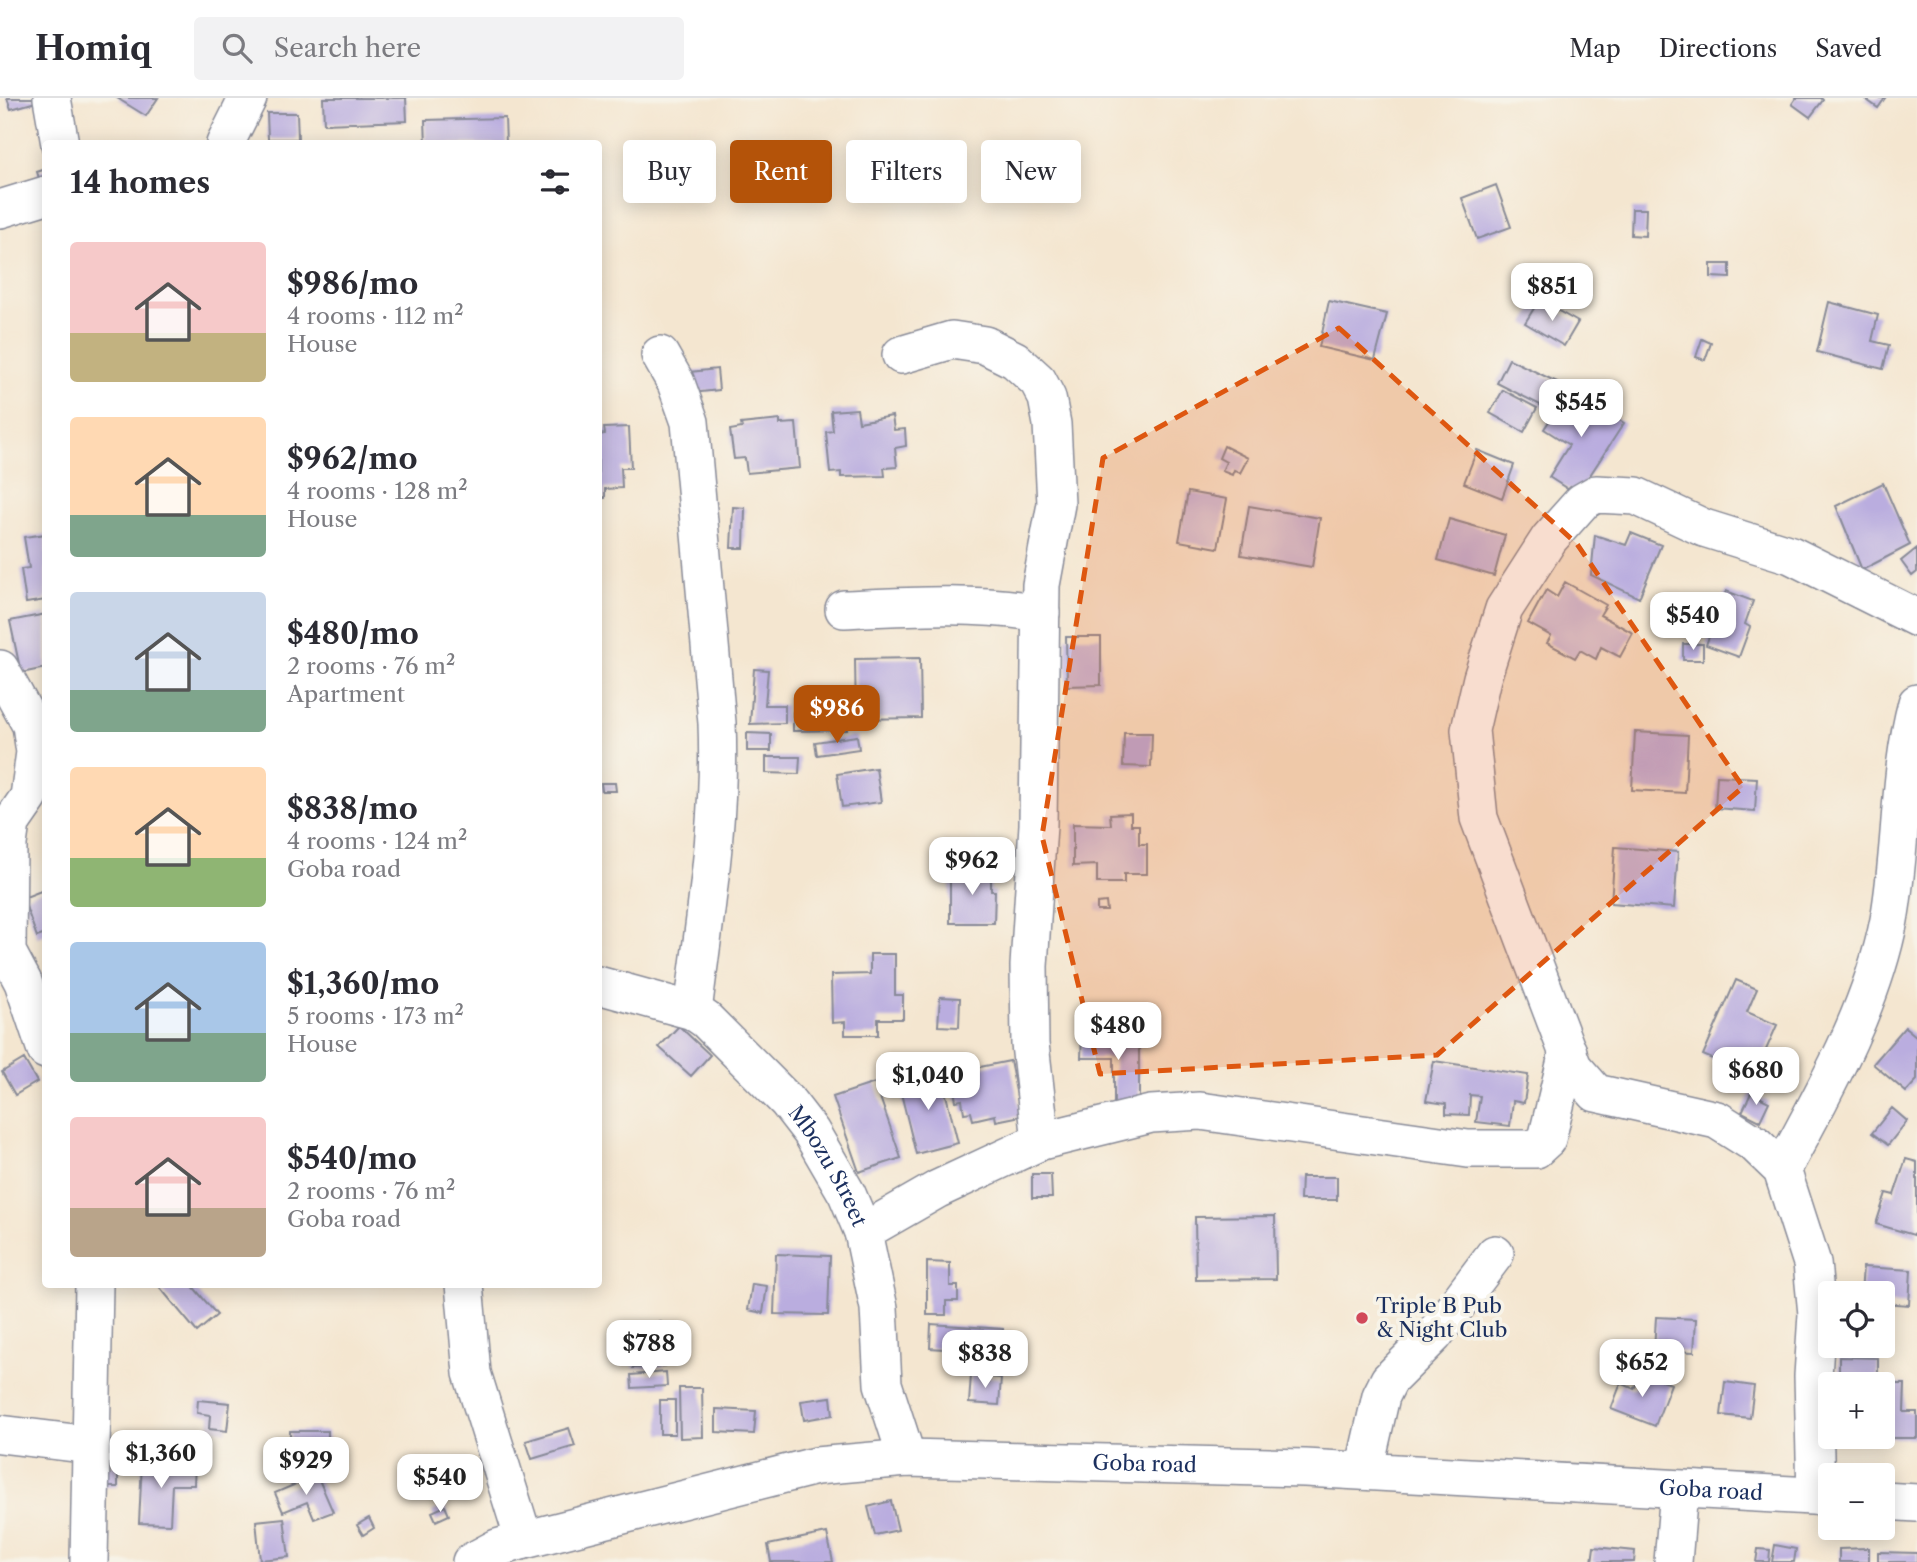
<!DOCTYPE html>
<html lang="en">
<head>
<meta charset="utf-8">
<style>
  body { margin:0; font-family:"Libre Caslon Text",serif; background:#f2f2f3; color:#2b2b33; height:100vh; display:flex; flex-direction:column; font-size:26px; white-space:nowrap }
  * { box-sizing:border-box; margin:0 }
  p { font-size:23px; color:#7c7c81 }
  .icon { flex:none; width:38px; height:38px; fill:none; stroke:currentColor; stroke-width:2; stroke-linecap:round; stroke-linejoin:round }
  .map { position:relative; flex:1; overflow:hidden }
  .details { position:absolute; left:42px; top:42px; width:560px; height:1148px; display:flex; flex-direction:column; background:#fff; border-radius:7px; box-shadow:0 4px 18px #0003 }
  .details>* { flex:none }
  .top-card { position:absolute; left:623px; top:42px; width:665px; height:63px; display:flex; gap:14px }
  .tools { position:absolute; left:1818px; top:1183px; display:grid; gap:14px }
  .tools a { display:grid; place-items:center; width:77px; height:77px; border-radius:7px; background:#fff; box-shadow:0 4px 18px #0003; font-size:35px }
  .price { position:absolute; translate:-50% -60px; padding:0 16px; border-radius:14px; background:#fff; color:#222; font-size:23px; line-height:46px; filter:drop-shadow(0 2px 4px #0008) }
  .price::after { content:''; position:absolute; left:50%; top:42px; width:21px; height:16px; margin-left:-10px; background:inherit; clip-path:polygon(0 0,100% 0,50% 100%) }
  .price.current { background:#b45309; color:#fff }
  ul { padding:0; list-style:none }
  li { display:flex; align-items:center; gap:21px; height:175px; padding:0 28px }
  li span { display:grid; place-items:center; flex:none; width:196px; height:140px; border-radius:7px; color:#555 }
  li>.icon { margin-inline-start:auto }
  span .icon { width:84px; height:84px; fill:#fffc; stroke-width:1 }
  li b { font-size:30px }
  h2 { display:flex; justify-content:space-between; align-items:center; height:84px; padding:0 28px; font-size:30px }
  .chip { padding:0 24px; border-radius:7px; background:#fff; box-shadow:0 4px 18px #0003; font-size:24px; line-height:63px }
  .chip.current { background:#b45309; color:#fff }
  header { display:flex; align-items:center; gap:42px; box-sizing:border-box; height:98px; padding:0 35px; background:#fff; border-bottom:2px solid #e1e1e2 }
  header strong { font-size:33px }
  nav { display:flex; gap:38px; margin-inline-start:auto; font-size:24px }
  .search { width:490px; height:63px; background:#f2f2f3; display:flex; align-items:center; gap:18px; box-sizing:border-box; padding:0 24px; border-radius:7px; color:#7c7c81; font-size:26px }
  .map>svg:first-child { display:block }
</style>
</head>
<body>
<header>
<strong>Homiq</strong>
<div class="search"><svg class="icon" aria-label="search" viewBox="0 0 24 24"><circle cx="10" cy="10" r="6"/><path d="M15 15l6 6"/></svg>Search here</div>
<nav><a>Map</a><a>Directions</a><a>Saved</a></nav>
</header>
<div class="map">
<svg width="1917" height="1464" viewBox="0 0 1917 1464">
  <rect width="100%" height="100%" fill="#f7f3e8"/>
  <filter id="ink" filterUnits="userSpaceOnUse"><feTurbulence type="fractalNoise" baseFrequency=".0143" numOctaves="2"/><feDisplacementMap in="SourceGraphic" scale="14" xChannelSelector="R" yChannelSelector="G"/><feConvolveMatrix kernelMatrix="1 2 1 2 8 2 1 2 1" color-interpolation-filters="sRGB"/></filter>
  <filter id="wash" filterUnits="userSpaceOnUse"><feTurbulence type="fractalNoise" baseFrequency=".00686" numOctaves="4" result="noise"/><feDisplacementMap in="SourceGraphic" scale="28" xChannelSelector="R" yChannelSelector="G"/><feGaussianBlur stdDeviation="1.57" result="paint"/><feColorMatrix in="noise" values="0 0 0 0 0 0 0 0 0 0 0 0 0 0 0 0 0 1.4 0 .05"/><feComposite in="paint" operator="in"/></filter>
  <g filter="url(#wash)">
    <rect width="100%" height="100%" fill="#f4e6d0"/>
    <g id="blocks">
      <path fill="#baaddf" d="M7,0H34L36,4L11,11Z
        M117,0H158L146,18Z
        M323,0H406L407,23L324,26Z
        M1796,0H1821L1823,2L1810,19L1792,6Z
        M1864,0H1885L1878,10Z
        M267,15H297L298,41H268Z
        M505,20L506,46H426L425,22Z
        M46,71V92H43L37,74Z
        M1496,87L1511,129L1477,141L1462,100Z
        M1632,111H1646L1645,138L1631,137Z
        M1711,166H1730V180L1711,179Z
        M1539,202L1578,224L1564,248L1525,225Z
        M1329,203L1387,216L1375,262L1319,249Z
        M1829,204L1878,217L1872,243L1889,247L1883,271L1817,254Z
        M1702,241L1711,245L1705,262L1696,259Z
        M1509,261L1557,284L1544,309L1497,285Z
        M717,271L719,292L692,295L690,274Z
        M1570,291L1624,325L1577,397L1549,379L1569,347L1544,331Z
        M1503,292L1537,310L1524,334L1490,315Z
        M857,311L859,324L892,318L894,332L905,331L906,348L895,350L897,369L884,370L885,378L841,379V374L830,375L826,334L833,333L831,313Z
        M780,322V326L796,325L800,370L747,375L745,360L734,361L730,332L742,330L741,326Z
        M629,329L631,370H621L622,390L605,391V400H598V337L605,336L604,330Z
        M1224,348L1248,360L1240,375L1234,372L1232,377L1222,373L1226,364L1219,360Z
        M1477,352L1514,367L1502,400L1464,385Z
        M1883,385L1910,447L1862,472L1836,408Z
        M1188,394L1227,401L1218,450L1179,443Z
        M1249,408L1320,420L1312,469L1241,457Z
        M733,409L745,410L744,450H731Z
        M1449,421L1505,437L1494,478L1438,462Z
        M1631,435L1661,447L1639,500L1591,477L1595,437L1626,447Z
        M46,436V502L26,505L21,471L29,470L24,439Z
        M1917,450V474L1912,478L1901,463Z
        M1565,484L1606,507L1600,517L1633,535L1620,559L1601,549L1596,561L1580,552L1575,560L1547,545L1551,538L1528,525L1546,492L1557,499Z
        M1726,493L1753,503L1745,526L1750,529L1739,559L1706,547Z
        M1708,500L1718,503L1711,526L1693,520L1696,506L1705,509Z
        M46,516V570L21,575L10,523Z
        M1066,539H1101V587L1067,588Z
        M1683,546H1703V562H1683Z
        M920,560L921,620L856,621L855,561Z
        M754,571L768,572L765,607H785V625L750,626Z
        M816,600H846L847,632L793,633V614H816Z
        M1635,634L1688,637L1685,695L1632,692Z
        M747,635L771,636V653H747Z
        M1124,635H1152L1151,669L1123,668Z
        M857,638L859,651L817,657L815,644Z
        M766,659H800L799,676L766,675Z
        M876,670L881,704L842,709L837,676Z
        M1717,678L1757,680L1755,713L1715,710Z
        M601,685H615L616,693H602Z
        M1131,715V727H1139V746H1147V776H1124V785H1097V767L1073,768V726L1111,727L1110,716Z
        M1615,749L1678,754L1674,810L1611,805Z
        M963,770H986V776H991V793H995L994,825H950V774L963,775Z
        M46,791V836L37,839L23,800Z
        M1106,804L1107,813H1097V805Z
        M870,856H895V897H903V921H878V937H845V924L832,925L831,877L870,876Z
        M1736,882L1757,891L1747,914L1777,927L1754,979L1703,957Z
        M940,899L960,900L959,929L938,928Z
        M679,928L710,957L691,978L659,949Z
        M1905,929L1917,939V982L1906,994L1873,966Z
        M1082,936H1139V1007H1114V960H1081Z
        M24,961L37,984L15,997L2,974Z
        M1010,963L1021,1018L996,1023L995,1017L973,1022L971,1014L964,1015L962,1002L956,1003L952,981L971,977L970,971Z
        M1434,963L1528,977L1524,1005L1513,1003L1510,1028L1476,1024L1480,998L1470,997L1469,1017L1446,1016V1006L1426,1003Z
        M940,973L958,1045L916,1056L898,983Z
        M875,985L901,1060L859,1074L833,999Z
        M1751,995L1769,1004L1760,1023L1742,1014Z
        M1892,1010L1907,1023L1888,1047L1872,1035Z
        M1906,1061L1917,1064V1138L1876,1126L1886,1095L1894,1097Z
        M1032,1076H1051L1052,1100H1032Z
        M1301,1079H1337V1102H1300Z
        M1275,1118L1276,1181L1196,1182L1195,1119Z
        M776,1156L830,1158L828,1217L774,1216Z
        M927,1164L950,1165V1188H958V1203H946V1217H927Z
        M1863,1169L1911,1172L1909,1207L1883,1205V1195H1861Z
        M157,1186H191L217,1217L197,1234Z
        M752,1186L767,1188L763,1215L748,1212Z
        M1656,1219L1696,1221L1694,1254L1654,1252Z
        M661,1224L664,1268L633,1270L630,1226Z
        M931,1226L1003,1231L1002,1255L930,1250Z
        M1839,1259L1878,1260V1286H1839Z
        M666,1274L667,1288L632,1290L631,1277Z
        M1641,1275L1671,1286L1655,1328L1611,1311L1621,1285L1634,1291Z
        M971,1277L1001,1280L999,1307L969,1305Z
        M1725,1284L1754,1288L1750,1320L1721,1317Z
        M1883,1286H1905L1904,1314H1917V1340H1883Z
        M679,1290H702L703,1339L680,1340Z
        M831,1299L833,1317L804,1322L801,1303Z
        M198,1302L230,1305L227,1333L209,1331L210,1317L197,1315Z
        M660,1302H675V1336H660Z
        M716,1311L756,1313L754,1336L716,1334Z
        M569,1330L575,1348L532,1361L526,1343Z
        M290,1333H328V1372L290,1373Z
        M142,1364L195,1367L194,1387H172L170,1426L139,1425Z
        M103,1367H118V1389H103Z
        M317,1377L333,1414L314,1421L307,1404L283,1414L275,1395Z
        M891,1403L898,1432L875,1437L868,1409Z
        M445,1408L449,1417L436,1423L432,1414Z
        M284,1420L289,1459L260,1462L256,1423Z
        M369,1420L374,1430L363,1437L357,1427Z
        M827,1435L833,1464H771L768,1447Z
        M1775,1447L1796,1451L1794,1464H1772Z
        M1594,1449L1635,1453L1634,1464H1592Z
        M1869,1450V1464H1839V1451Z
        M1758,1451L1770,1452L1769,1464H1756Z
        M1878,1454L1917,1455V1464H1878Z"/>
    </g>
  </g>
  <g filter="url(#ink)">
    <use href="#blocks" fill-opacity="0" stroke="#888a97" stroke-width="2"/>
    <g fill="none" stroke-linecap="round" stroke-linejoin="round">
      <g stroke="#888a97" stroke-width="40">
        <g id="minor">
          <path d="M52,0L60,46"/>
          <path d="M225,46L248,0"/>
          <path d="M0,111L46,97"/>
          <path d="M660,257L676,285L690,324L717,625C721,722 705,817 693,913"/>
          <path d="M901,257L952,242L985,247L1015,262L1038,283L1047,300L1052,326L1056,406L1041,487L1038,727L1029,868L1030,946L1041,1043"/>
          <path d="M844,511C911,508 975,504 1041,515"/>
          <path d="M0,571L31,627L35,654L29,699L11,725L8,746L7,854L23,884L46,952"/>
          <path id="s1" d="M598,887L693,913L706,922L787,1003L811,1034L847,1096L863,1134L879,1210L883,1286L907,1360"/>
          <path d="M1782,1072C1824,994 1872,910 1889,822C1902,751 1898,676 1917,605"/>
          <path d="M863,1134L938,1091L1041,1043L1151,1016L1200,1013L1468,1051H1536L1547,1041L1568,954"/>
          <path d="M464,1186L472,1275L524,1442"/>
          <path d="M0,1336L91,1347"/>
          <path d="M1364,1373L1381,1298L1389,1282L1434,1237L1495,1156"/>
          <path d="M1816,1398L1813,1278L1817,1216L1812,1165L1782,1072L1755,1046L1717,1022L1596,995L1573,969L1479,720L1470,632L1482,580L1504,511L1549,441L1582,404L1596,396L1636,398L1704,430L1791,457L1917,520"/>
          <path d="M1883,1403L1917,1405"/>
          <path d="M89,1464L94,1186"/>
          <path id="s2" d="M471,1464L497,1450L524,1442L816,1368L907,1360L1305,1370L1830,1399"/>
          <path d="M1673,1464L1679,1392"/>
        </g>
      </g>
      <use href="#minor" stroke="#fff" stroke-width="37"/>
    </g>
  </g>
  <path fill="#de5710" fill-opacity="0.2" stroke="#de5710" stroke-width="5" stroke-dasharray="14 9" stroke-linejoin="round" d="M1339,230L1577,446L1743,689L1437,957L1100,976L1042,738L1103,360Z"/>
  <circle fill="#d1495b" stroke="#f7f3e8" stroke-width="2.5" cx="1362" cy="1220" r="7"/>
  <g text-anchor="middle" stroke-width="7" stroke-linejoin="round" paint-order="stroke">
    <g font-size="21" fill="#1b2f5e" stroke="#f7f3e8">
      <text dy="7" stroke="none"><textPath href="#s1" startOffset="306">Mbozu Street</textPath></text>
      <text dy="7" stroke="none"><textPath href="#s2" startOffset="688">Goba road</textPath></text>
      <text dy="7" stroke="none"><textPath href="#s2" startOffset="1255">Goba road</textPath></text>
    </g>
    <g font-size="21" fill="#1b2f5e" stroke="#f7f3e8" text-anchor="start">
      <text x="1376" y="1215">Triple B Pub<tspan x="1376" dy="24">&amp; Night Club</tspan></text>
    </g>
  </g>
</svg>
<div class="tools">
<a><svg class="icon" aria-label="locate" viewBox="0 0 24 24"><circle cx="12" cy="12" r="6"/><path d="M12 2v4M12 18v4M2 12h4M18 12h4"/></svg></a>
<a>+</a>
<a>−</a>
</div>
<b class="price" style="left:1552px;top:225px">$851</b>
<b class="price" style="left:1581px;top:341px">$545</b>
<b class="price" style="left:1693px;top:554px">$540</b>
<b class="price current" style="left:837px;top:647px">$986</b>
<b class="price" style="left:972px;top:799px">$962</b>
<b class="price" style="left:1118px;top:964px">$480</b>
<b class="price" style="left:1756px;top:1009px">$680</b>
<b class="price" style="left:928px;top:1014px">$1,040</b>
<b class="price" style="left:649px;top:1282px">$788</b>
<b class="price" style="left:985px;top:1292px">$838</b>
<b class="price" style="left:1642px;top:1301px">$652</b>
<b class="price" style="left:161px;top:1392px">$1,360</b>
<b class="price" style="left:306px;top:1399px">$929</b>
<b class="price" style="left:440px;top:1416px">$540</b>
<div class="top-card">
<a class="chip">Buy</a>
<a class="chip current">Rent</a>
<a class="chip">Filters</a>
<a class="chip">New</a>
</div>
<section class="details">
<h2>14 homes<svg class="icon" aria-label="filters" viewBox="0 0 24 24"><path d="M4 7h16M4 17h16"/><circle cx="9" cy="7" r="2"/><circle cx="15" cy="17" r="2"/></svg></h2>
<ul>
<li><span style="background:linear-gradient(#f6c9c9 65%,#c2b280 0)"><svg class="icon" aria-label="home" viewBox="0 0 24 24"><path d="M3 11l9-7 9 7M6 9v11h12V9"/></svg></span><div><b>$986/mo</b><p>4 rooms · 112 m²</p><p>House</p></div></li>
<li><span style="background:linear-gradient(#ffd9b3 70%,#7fa58c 0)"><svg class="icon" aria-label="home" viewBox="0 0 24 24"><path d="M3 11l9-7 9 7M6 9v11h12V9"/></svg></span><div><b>$962/mo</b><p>4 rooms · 128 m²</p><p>House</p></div></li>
<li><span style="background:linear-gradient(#c9d6e8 70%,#7fa58c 0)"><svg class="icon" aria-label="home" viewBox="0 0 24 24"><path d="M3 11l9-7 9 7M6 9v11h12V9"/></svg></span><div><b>$480/mo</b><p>2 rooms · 76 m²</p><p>Apartment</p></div></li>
<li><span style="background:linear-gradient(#ffd9b3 65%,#8fb573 0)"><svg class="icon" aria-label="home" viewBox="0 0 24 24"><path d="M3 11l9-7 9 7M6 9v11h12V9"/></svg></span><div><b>$838/mo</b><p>4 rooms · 124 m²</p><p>Goba road</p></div></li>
<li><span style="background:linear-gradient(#a9c7e8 65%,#7fa58c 0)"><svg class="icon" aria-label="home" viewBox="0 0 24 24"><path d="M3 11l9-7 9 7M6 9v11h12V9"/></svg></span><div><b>$1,360/mo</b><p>5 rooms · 173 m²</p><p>House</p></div></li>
<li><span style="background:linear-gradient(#f6c9c9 65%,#b9a48a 0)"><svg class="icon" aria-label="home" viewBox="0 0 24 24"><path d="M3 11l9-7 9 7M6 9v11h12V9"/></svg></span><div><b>$540/mo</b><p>2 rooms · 76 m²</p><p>Goba road</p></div></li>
</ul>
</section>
</div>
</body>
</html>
